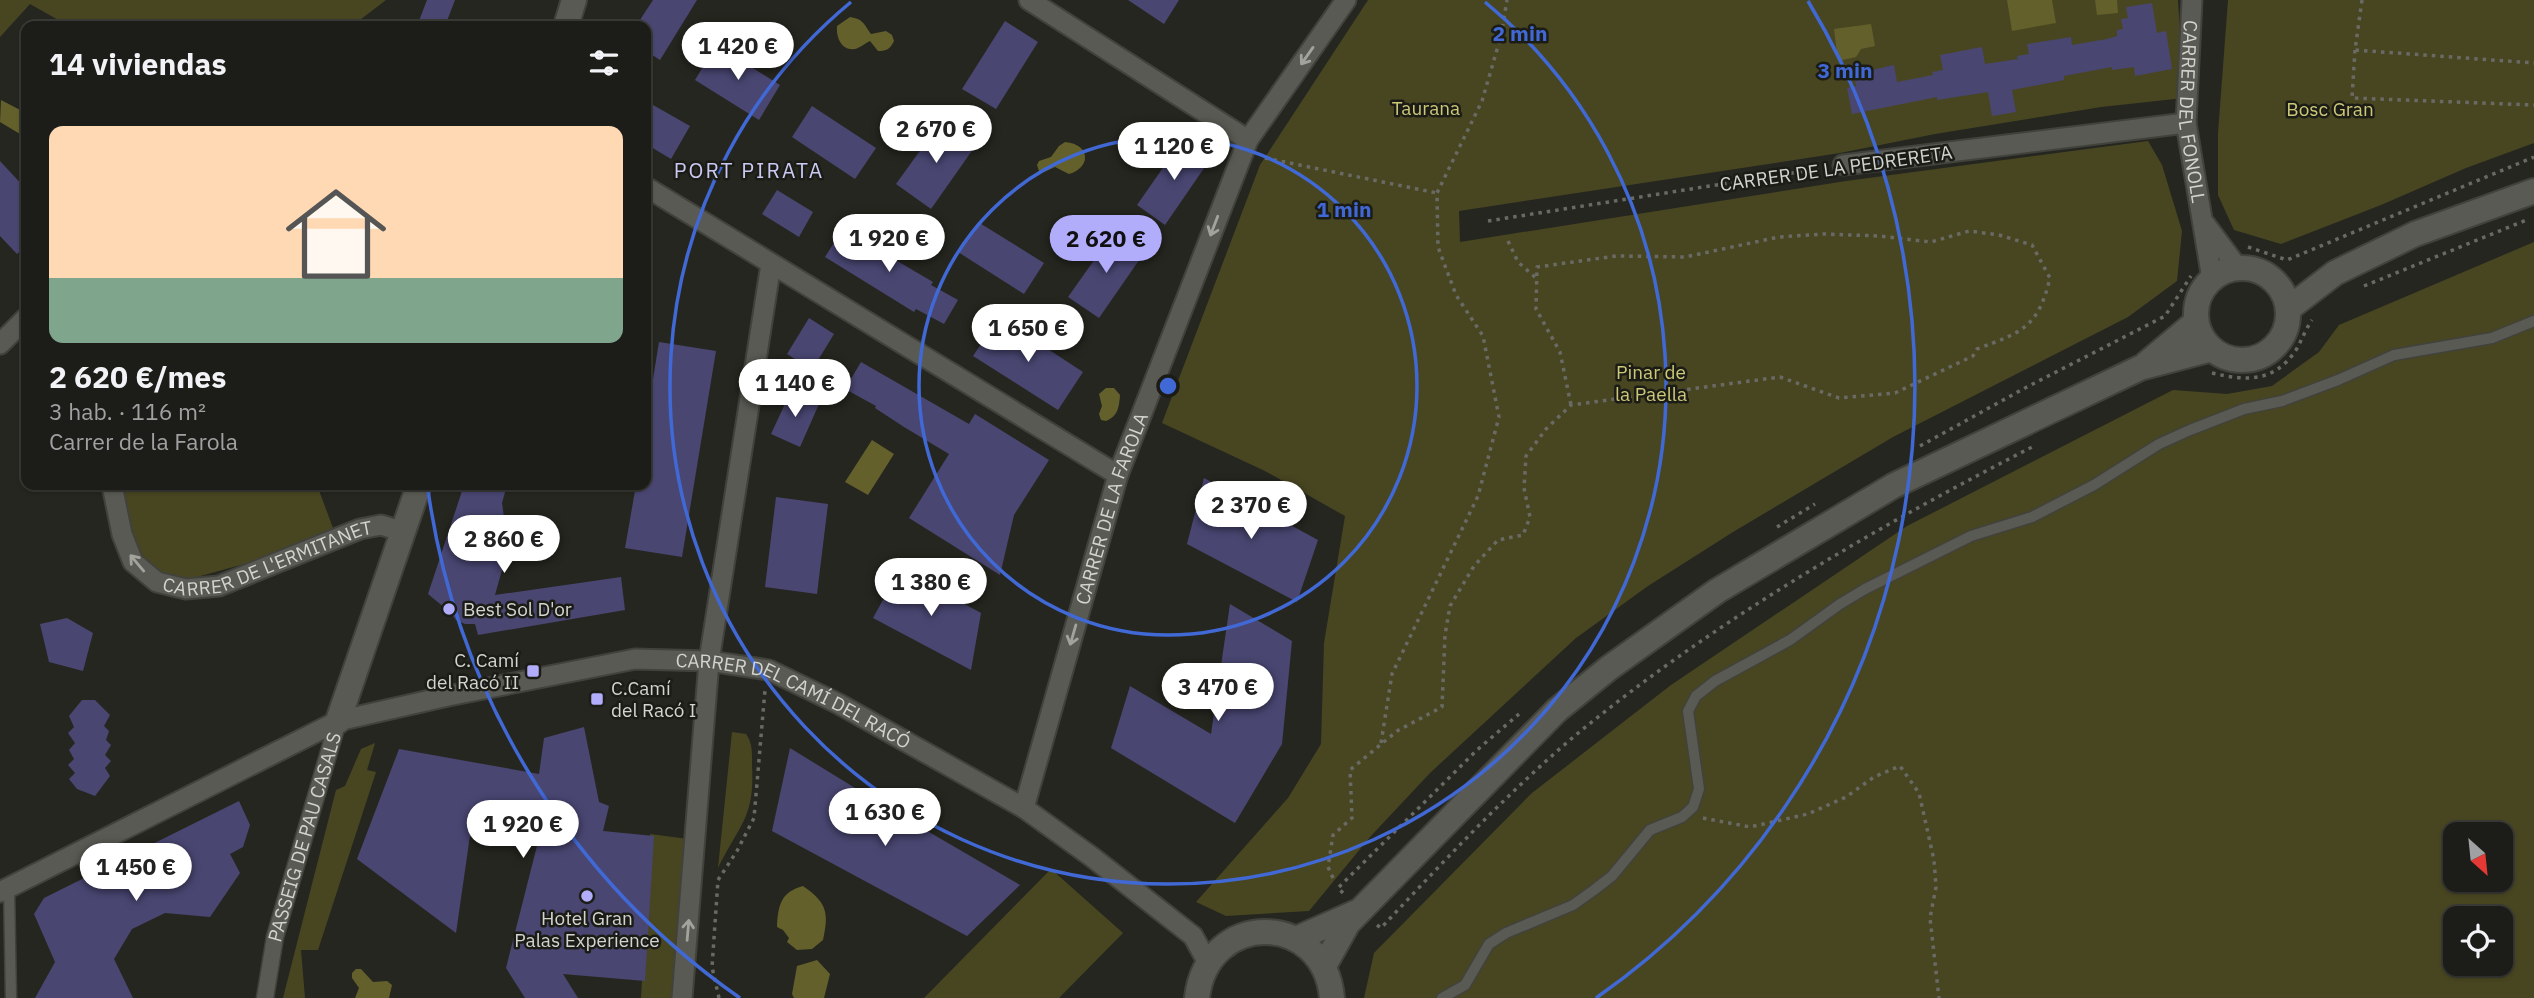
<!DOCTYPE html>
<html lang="es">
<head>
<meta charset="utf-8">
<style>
  body { margin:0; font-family:"IBM Plex Sans",sans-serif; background:#252521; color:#f1f3f6; height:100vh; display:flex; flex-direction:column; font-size:26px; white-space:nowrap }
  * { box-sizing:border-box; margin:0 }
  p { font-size:23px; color:#a0a1a2 }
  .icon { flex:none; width:38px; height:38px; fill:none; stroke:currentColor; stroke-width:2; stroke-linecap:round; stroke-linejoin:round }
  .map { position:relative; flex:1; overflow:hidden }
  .sheet { position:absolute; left:21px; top:21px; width:630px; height:469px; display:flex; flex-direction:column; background:#1c1c18; border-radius:14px; box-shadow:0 2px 5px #0004,0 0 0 2px #3a3a37 }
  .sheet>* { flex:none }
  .needle { width:46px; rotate:153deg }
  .fabs { position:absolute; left:2443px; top:822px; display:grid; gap:14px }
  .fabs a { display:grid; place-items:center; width:70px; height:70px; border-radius:14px; background:#1c1c18; box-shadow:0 2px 5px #0004,0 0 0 2px #3a3a37; font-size:35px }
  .price { position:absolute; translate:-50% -60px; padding:0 16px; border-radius:24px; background:#fff; color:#222; font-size:23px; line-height:46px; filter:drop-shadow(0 2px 4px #0008) }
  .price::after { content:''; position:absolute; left:50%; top:42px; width:21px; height:16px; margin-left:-10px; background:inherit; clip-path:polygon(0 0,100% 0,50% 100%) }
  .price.on { background:#b1adfa; color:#111 }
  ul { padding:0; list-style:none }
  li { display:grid; align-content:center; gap:14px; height:371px; padding:0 28px }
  li span { display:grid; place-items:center; height:217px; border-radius:14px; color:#555 }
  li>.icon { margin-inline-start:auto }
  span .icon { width:126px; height:126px; fill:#fffc; stroke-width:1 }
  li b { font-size:30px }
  h2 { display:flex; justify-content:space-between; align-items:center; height:84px; padding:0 28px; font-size:30px }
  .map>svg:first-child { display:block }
</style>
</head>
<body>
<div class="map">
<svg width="2534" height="998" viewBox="0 0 2534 998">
  <rect width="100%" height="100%" fill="#262620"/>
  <path fill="#484621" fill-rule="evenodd" d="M0,0H386L352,26H69L30,4L0,37Z
    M1368,0H2178L2184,98L2101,107L1935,134L1840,153L1459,211L1460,242L1846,181L2148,141L2162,165L2182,231L2177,281L2128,317L1893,437L1733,532L1648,586L1576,638L1430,773L1370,837L1309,911L1226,916L1196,902L1288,798L1321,744L1324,643L1345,516L1265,471L1162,423L1260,165Z
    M2228,0H2534V143L2466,168L2381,205L2281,244L2234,230L2218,195V133Z
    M2534,242V998H1364L1374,953L1532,793L1671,685L1907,526L2173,390L2227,394L2272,386L2319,352L2339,325ZM2455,835H2501V880H2455ZM2455,919H2501V964H2455Z
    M123,485H317L333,528L273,556L186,580L151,571L129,536Z
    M732,732L746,734C753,744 752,754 752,766C755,818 739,825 718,868Z
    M375,743L367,770L376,772L318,950H301L305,998H283L336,790L345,786L361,749Z
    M650,834L688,839L675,998H641Z
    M1051,869L1123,933L1059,998H924Z"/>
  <path fill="#63602b" d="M2007,0H2052L2056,23L2012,31Z
    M2095,0H2117L2118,13L2097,15Z
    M850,17C863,19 864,24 871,34L886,31L892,35L894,41C890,49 887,51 878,51L870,41C865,43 860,48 855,49C841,51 836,37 837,26Z
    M1871,24L1875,46L1861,49L1856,57L1838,61L1834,29Z
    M1,100L26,113L25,137L0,122Z
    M1065,142C1090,144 1092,167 1069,174L1055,167L1044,172L1039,171L1037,165L1039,161L1051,157L1059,146Z
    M1106,388H1114L1120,395C1119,408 1118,416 1106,421L1101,420L1099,414L1102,406L1099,394Z
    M872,440L894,454L868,495L845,482Z
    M803,886C827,903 829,912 823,940L812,949L797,950L787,942L789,938L783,930L777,927C778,905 781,892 803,886Z
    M817,960L830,974L824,998H794L792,994L797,966Z
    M356,969H361L373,982L387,981L392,985L389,998H355L359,988L352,978V973Z"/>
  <path fill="#494672" d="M427,0H455L445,26H417Z
    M653,0H697L660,60L646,51V26H636Z
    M1128,0H1179L1164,24Z
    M2152,3L2157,33L2166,31L2172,69L2135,76L2134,67L2112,70V67L2064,76V80L2012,90L2016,112L1992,116L1988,92L1937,100V97L1852,114L1847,88L1856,86L1854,74L1894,65L1897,82L1933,75L1932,72L1943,70L1940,55L1982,47L1985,64L2018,59L2017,56L2029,54L2027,44L2071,37L2072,45L2107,39L2117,36V30L2123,29L2121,19L2128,18L2126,7Z
    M1005,21L1038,42L996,109L962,89Z
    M716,45L780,85L759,120L695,80Z
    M646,101L690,126L671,159L646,144Z
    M812,106L876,148L855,179L792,137Z
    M942,120L976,145L931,209L896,184Z
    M1183,139L1211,158L1165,225L1137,205Z
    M0,161L26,189V245L17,254L0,236Z
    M777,190L813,212L799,237L762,214Z
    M847,222L891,249L887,255L933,282L931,285L958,300L944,324L916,309L914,312L825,257Z
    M978,222L1044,263L1024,294L958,252Z
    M1114,232L1144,253L1099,318L1068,297Z
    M999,317L1083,372L1058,410L973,356Z
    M809,318L834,334L812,370L787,354Z
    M659,342L716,351L682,557L625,548L636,485H646V422Z
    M861,362L969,424L975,414L1049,460L1014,515L1000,575L909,518L949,454L904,427L875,408L876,406L845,389Z
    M791,391L819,404L800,447L771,434Z
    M1204,478L1318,540L1297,602L1187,544Z
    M464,485H507L502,503L505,524L499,550L507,552L495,595L621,577L625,610L478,635L475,624H465L456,620L451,613L428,594Z
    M776,497L828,504L817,594L765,587Z
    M900,569L981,613L971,670L873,618Z
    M1230,604L1292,641L1282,744L1235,823L1111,748L1130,686L1211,734Z
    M67,618L93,633L83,671L49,662L40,624Z
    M82,700H95L110,715L104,726L109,731L106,740L111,745L105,755L111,761L105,768L110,776L95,796L77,789L69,779L75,773L68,765L74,759L69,750L75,743L68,733L74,727L69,716Z
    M584,727L599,802L609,806L603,831L654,836L645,981L563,974L578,998H525L506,968L542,826L473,815L456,933L357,859L399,749L539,774L544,738Z
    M790,748L886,807L1020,885L967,936L772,831Z
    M239,801L250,825L243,847L230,854L240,873L210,917L165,913L132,929L114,959L133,998H35L55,962L34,914L44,898Z"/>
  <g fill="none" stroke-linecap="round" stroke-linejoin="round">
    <g stroke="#42423d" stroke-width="13">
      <path id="service" d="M9,888L11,998
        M1442,998L1465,985L1489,944L1506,933L1573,905L1594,890L1612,876L1650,830L1682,817L1693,807L1699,789L1688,711L1696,696L1715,681L1790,640L1840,604L1865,589L1971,536L2032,517L2094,485L2159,444L2190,430L2244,409L2282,401L2338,380L2394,355L2492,338L2534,321"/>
    </g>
    <g stroke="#42423d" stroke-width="19">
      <g id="pedestrian">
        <path id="s1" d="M265,998L275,937L338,721"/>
      </g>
    </g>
    <g stroke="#42423d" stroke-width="23">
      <g id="minor">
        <path d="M1029,0L1248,140"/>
        <path id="s2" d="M2192,0L2186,123L2212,279"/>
        <path d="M1843,165L2186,123"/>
        <path d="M646,187L1118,475"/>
        <path d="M2205,224L2238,268"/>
        <path d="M0,344L26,318"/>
        <path id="s3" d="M112,485L122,534L133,562L157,582L186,589L219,586L360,529L381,525L404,532"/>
        <path id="s4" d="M1024,808L1118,475L1248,140L1346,0"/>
        <path id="s5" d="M0,892L338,721L448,696L635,659L709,661L769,670L839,704L1024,808L1092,857L1193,936L1208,963"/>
        <path d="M682,998L709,661L771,264"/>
      </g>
    </g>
    <g stroke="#42423d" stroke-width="28">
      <path id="tertiary" d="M566,26L574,0
        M2196 314a46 46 0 1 1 92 0a46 46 0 1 1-92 0Z
        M2288,309L2335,273L2415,234L2534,191
        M2146,364L2196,322
        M338,721L419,485
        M1296,939L1357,912
        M1324,966L1348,923L1557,710L1609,668L1717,591L1893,486L2140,368L2212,349
        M1197,998C1207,910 1324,910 1332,998"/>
    </g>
    <path stroke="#6a6a65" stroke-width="3.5" stroke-dasharray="3.5 5" stroke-linecap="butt" d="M2362,0L2355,50L2534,63
      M2355,50L2352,98L2534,105
      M1265,158L1437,193
      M1488,221L1824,168
      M1508,241L1518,262L1536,278
      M2248,247L2287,260L2534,157
      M2364,286L2529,219
      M2212,373C2246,381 2274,383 2296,350C2302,340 2305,330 2312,320
      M1920,446L2025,388L2165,316L2191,276
      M1777,527L1815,504
      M1381,743L1392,674L1478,496L1499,417L1483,336L1456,295L1438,247L1437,193L1482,101L1501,36L1507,0
      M1703,818L1750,827L1808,814L1846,797L1874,777L1900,766L1919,793L1934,860L1936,887L1930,918L1939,998
      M1333,878L1328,867L1333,835L1352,818L1350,770L1397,731L1442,707L1445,635L1450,606L1474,566L1498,540L1523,535L1530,517L1524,488L1526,456L1546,429L1571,405L1780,377L1839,398L1895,393L1973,356L1977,349C2022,332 2038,328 2050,278L2032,245L1999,235L1969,231L1931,242L1879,236L1824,234L1779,237L1685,257L1616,256L1537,267L1536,309L1560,352L1571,405
      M1343,893L1338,888L1477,750L1519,714
      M1377,925L1381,928C1444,861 1507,793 1577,734C1713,622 1878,526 2034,446
      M719,998L712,967L718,880L737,851L754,818L765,690"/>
    <use href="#service" stroke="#5a5a54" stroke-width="10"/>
    <use href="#pedestrian" stroke="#5a5a54" stroke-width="16"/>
    <use href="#minor" stroke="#5a5a54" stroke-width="19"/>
    <use href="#tertiary" stroke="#5a5a54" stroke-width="24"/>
  </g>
  <defs><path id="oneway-shaft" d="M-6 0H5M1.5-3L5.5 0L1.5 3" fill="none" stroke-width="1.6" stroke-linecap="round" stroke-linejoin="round" transform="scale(1.75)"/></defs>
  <g stroke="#a3a39e">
    <use href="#oneway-shaft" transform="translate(1307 56) rotate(125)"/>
    <use href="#oneway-shaft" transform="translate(1214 226) rotate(111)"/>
    <use href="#oneway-shaft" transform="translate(137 563) rotate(-130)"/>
    <use href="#oneway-shaft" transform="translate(1073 635) rotate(106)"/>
    <use href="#oneway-shaft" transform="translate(688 930) rotate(-85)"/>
  </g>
  <g fill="none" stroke="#4169d6" stroke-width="3.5">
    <circle cx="1168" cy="386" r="249"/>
    <path d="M1485 2A498 498 0 1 1 851 2"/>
    <path d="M740 998A747 747 0 0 1 428 490M1808 1A747 747 0 0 1 1596 998"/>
  </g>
  <g fill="#b1adfa" stroke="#1c1c17" stroke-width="2.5">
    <circle cx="449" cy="609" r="7"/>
    <rect x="526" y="664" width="14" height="14" rx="3.5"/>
    <rect x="590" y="692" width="14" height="14" rx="3.5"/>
    <circle cx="587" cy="896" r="7"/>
  </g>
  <g text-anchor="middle" stroke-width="5" stroke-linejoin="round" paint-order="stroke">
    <g font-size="19" fill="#cdc877" stroke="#1c1c17">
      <text x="1426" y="115">Taurana</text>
      <text x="2330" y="116">Bosc Gran</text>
      <text x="1651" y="379">Pinar de<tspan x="1651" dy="22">la Paella</tspan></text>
    </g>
    <g font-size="19" fill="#d3d3cf" stroke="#1c1c17">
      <text dy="7" stroke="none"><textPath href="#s2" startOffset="112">CARRER DEL FONOLL</textPath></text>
      <text transform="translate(1836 168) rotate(-8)" y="7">CARRER DE LA PEDRERETA</text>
      <text dy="7" stroke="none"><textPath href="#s4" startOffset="312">CARRER DE LA FAROLA</textPath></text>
      <text dy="7" stroke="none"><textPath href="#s3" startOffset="228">CARRER DE L'ERMITANET</textPath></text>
      <text dy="7" stroke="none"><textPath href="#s5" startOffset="849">CARRER DEL CAMÍ DEL RACÓ</textPath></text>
      <text dy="7" stroke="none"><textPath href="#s1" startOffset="166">PASSEIG DE PAU CASALS</textPath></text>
    </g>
    <g font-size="19" fill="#d3d3cf" stroke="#1c1c17" text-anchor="start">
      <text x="463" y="616">Best Sol D'or</text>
      <text x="519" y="667" text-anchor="end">C. Camí<tspan x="519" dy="22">del Racó II</tspan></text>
      <text x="611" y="695">C.Camí<tspan x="611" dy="22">del Racó I</tspan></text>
      <text x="587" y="925" text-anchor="middle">Hotel Gran<tspan x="587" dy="22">Palas Experience</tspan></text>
    </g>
    <g font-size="21" letter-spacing="2" fill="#c9c9f4" stroke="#1c1c17">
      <text x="749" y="178">PORT PIRATA</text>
    </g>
  </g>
  <circle cx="1168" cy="386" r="10" fill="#4169d6" stroke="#1c1c17" stroke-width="3.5"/>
  <g font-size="21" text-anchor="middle" font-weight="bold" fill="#4169d6" stroke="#1c1c17" stroke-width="5" stroke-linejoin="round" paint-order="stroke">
    <text x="1520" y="41">2 min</text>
    <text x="1845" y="78">3 min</text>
    <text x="1344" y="217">1 min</text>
  </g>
</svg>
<div class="fabs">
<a><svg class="needle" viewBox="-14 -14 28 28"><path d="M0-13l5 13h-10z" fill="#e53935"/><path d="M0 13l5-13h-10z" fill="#a0a1a2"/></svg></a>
<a><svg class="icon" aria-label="locate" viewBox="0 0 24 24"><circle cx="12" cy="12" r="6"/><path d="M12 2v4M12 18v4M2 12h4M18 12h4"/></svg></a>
</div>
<b class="price" style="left:738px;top:82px">1 420 €</b>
<b class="price" style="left:936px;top:165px">2 670 €</b>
<b class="price" style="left:1174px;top:182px">1 120 €</b>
<b class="price" style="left:889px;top:274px">1 920 €</b>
<b class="price on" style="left:1106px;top:275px">2 620 €</b>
<b class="price" style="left:1028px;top:364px">1 650 €</b>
<b class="price" style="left:795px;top:419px">1 140 €</b>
<b class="price" style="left:1251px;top:541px">2 370 €</b>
<b class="price" style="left:504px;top:575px">2 860 €</b>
<b class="price" style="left:931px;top:618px">1 380 €</b>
<b class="price" style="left:1218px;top:723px">3 470 €</b>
<b class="price" style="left:885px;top:848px">1 630 €</b>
<b class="price" style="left:523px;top:860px">1 920 €</b>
<b class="price" style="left:136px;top:903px">1 450 €</b>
<section class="sheet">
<h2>14 viviendas<svg class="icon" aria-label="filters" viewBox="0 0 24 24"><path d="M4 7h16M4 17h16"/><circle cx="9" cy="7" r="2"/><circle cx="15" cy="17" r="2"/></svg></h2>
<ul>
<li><span style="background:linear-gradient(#ffd9b3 70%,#7fa58c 0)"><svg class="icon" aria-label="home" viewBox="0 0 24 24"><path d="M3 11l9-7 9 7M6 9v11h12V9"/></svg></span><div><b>2 620 €/mes</b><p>3 hab. · 116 m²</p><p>Carrer de la Farola</p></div></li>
</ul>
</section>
</div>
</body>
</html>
